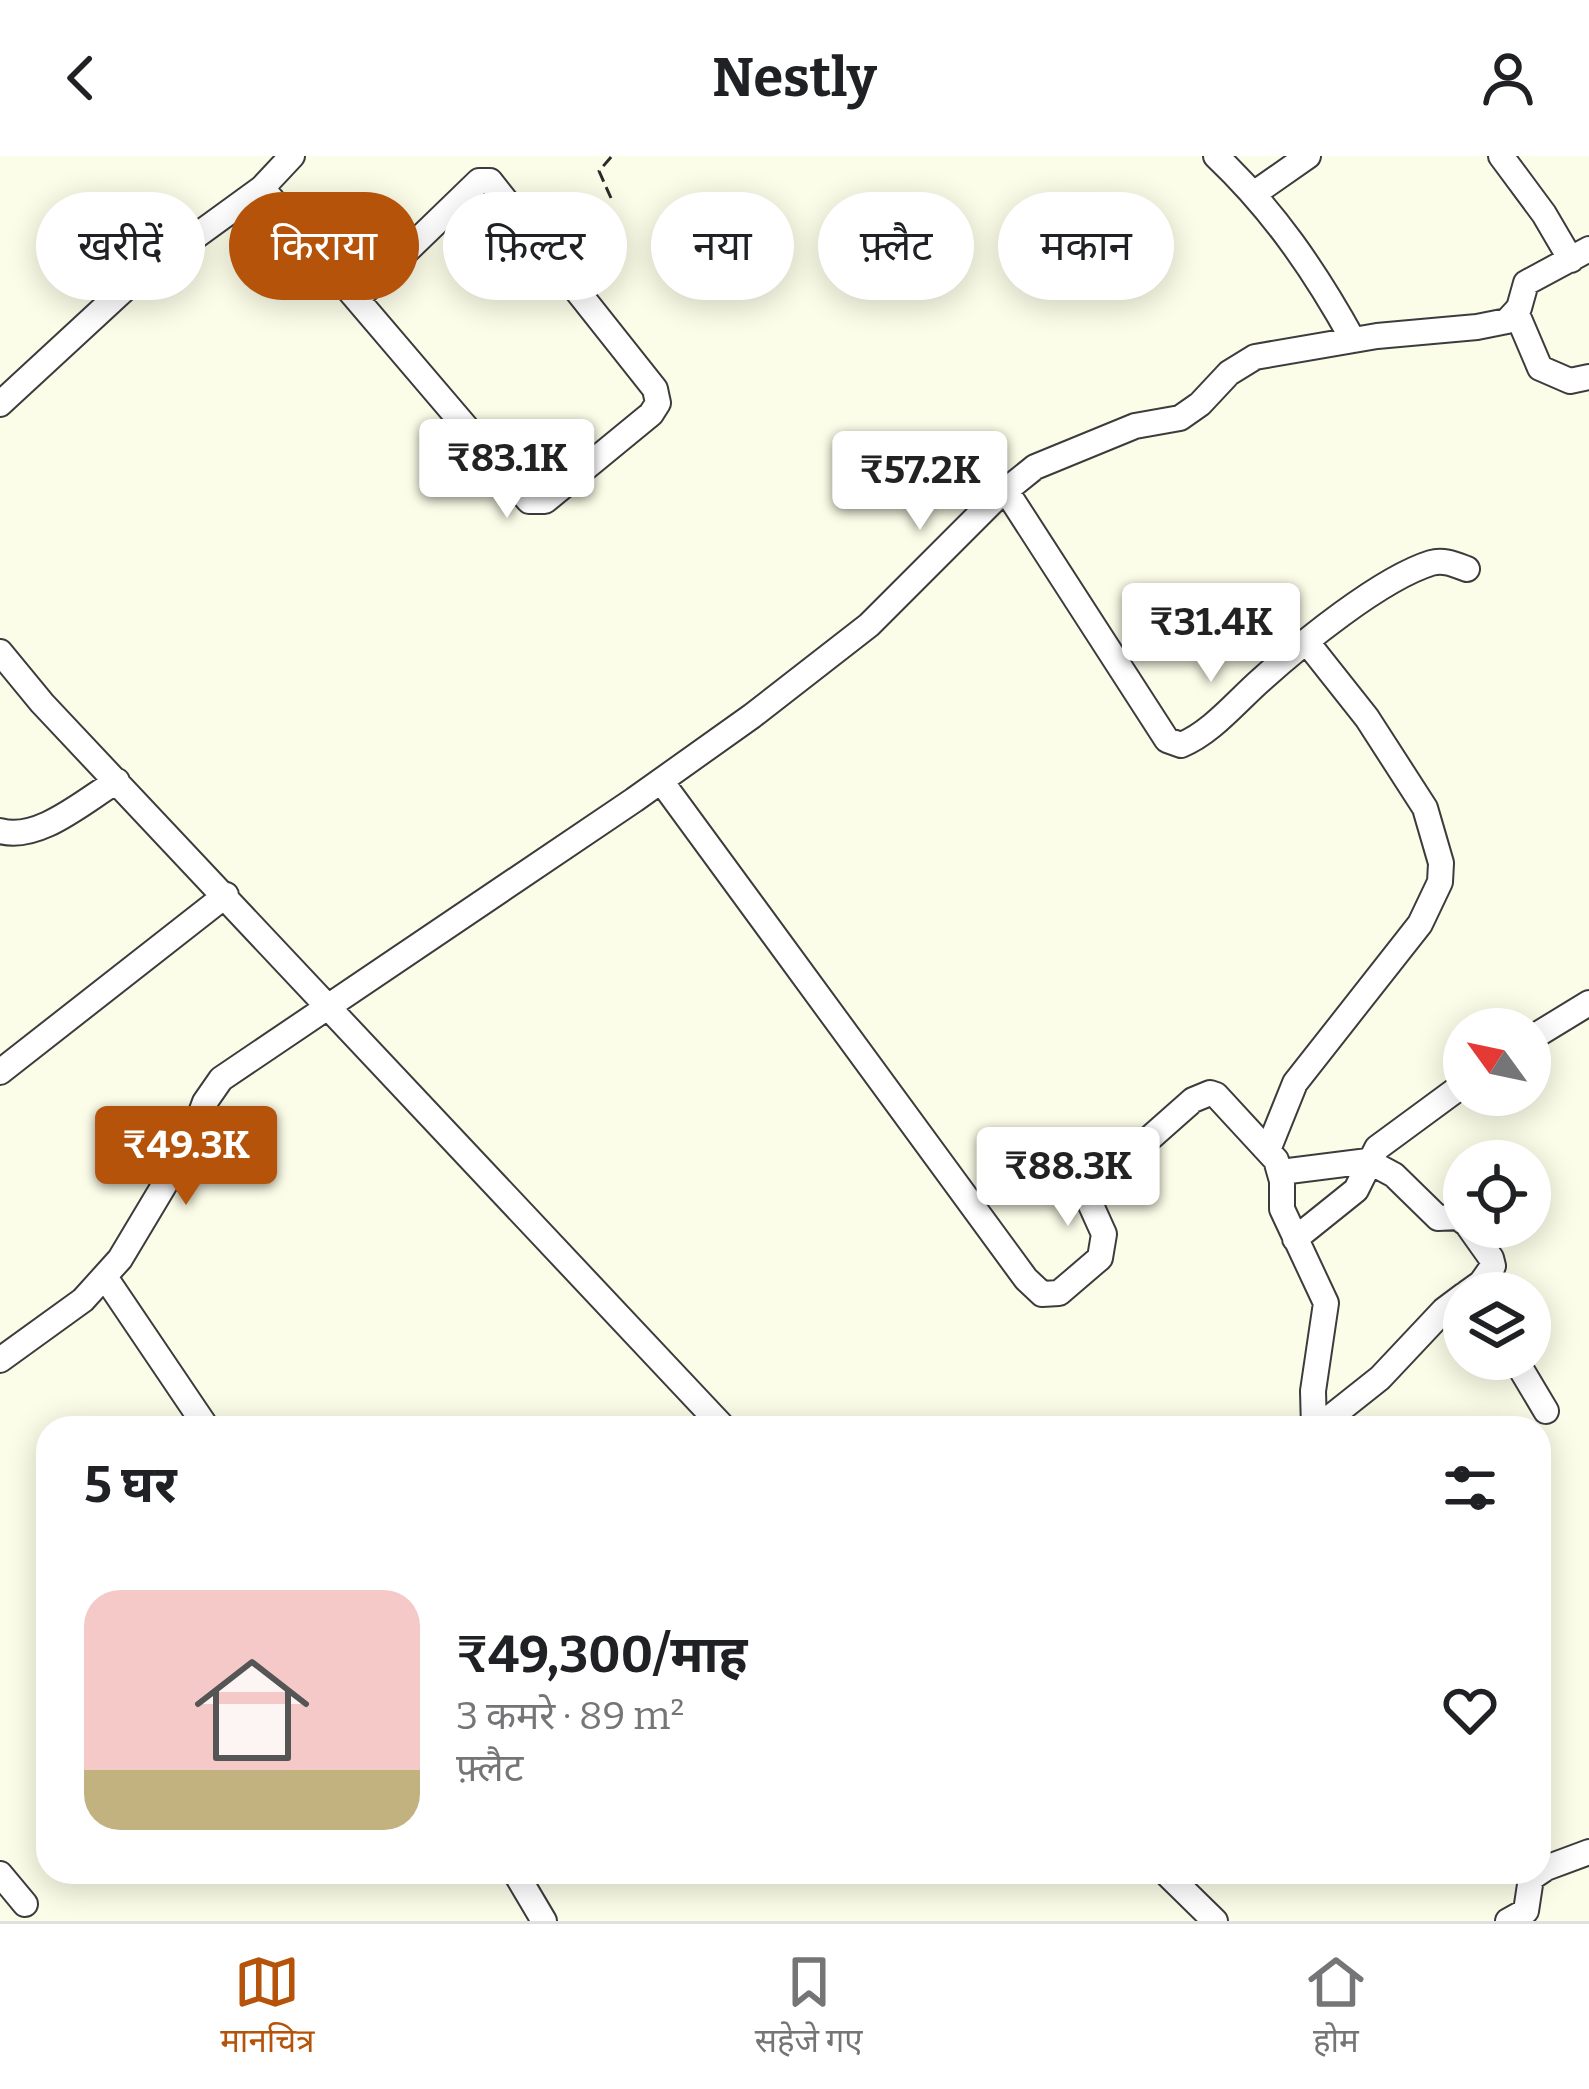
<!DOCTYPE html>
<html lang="hi">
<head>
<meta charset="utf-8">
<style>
  body { margin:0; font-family:Bitter,"Noto Sans Devanagari",serif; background:#f2f2f2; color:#202124; height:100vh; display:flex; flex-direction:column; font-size:45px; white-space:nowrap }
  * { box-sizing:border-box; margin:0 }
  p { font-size:39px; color:#757577 }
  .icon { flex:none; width:66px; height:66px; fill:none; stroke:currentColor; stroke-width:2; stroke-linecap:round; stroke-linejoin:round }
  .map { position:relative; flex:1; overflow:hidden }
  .sheet { position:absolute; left:36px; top:1260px; width:1515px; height:468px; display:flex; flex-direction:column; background:#fff; border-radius:36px; box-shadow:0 6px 30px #0003 }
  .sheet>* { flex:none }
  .hud { position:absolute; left:36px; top:36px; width:1518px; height:108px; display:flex; gap:24px }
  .needle { width:78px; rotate:303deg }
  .tools { position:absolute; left:1443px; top:852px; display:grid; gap:24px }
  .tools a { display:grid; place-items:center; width:108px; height:108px; border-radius:50%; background:#fff; box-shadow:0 6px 30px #0003; font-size:60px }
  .price { position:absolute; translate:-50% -102px; padding:0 27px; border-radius:12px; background:#fff; color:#222; font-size:39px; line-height:78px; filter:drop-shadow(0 3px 6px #0008) }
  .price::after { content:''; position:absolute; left:50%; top:72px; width:36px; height:27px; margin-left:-18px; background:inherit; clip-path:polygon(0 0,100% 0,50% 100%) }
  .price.selected { background:#b45309; color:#fff }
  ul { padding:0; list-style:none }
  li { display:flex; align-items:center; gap:36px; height:300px; padding:0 48px }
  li+li { border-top:3px solid #e0e0e0 }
  li span { display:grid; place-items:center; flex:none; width:336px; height:240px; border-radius:36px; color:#555 }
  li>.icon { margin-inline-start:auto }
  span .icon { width:144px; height:144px; fill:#fffc; stroke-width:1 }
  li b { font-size:51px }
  h2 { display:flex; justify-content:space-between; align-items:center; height:144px; padding:0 48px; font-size:51px }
  .chip { padding:0 42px; border-radius:54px; background:#fff; box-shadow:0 6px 30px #0003; font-size:42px; line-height:108px }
  .chip.selected { background:#b45309; color:#fff }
  header { display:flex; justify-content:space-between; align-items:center; height:156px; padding:0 48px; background:#fff; font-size:54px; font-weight:700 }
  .tab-bar { display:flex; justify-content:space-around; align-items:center; height:168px; border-top:3px solid #e0e0e0; background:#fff; font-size:33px; color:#757577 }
  .tab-bar a { display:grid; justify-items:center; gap:6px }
  .tab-bar .selected { color:#b45309 }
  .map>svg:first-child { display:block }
</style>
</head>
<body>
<header><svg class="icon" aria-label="back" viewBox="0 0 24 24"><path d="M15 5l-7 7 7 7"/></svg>Nestly<svg class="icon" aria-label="person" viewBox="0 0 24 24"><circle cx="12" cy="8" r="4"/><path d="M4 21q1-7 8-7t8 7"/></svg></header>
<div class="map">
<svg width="1589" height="1765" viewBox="0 0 1589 1765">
  <rect width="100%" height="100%" fill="#fcfde8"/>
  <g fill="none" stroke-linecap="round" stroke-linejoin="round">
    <g stroke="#3c3c3c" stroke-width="28">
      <path id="minor" d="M1216,0C1273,54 1315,115 1353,184
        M1501,0L1544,58L1571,104
        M262,32L529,345H545L651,258L658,247L655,233L490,25H479L357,143
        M1255,37L1308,0
        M1517,158L1540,212L1570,225L1589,221
        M0,248L130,128L262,32L292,0
        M1005,333L1167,584L1181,589C1211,577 1236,546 1261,524C1301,488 1380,423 1431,407C1444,403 1456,409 1467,413
        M0,496L42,547L724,1272
        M661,625L1026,1123L1042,1138L1059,1137L1100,1102L1104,1078L1090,1047L1098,1028L1193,944L1210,937L1216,939L1276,1004L1282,1025V1053L1326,1147L1313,1235L1314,1272
        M0,675C39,686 85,644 117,625
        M1530,883L1589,847
        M0,916L226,739
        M1268,994L1295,927L1420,768L1440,726L1441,707L1425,652L1367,562L1306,485
        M1281,1016L1368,1005L1394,1019L1438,1062L1458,1061L1464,1066
        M1295,1083L1356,1034L1377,992L1464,928
        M105,1121L207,1272
        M1467,1137L1481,1127L1493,1110L1491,1102L1469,1071
        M1515,1203L1546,1255
        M0,1204L83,1144L120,1103L190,986L205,946L221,923L634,644L752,560L869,469L994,344L1035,311L1135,270L1180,262L1200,248L1229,217L1255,201L1377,180L1477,171L1507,165L1519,152L1526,127L1589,93
        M1317,1272L1380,1222L1444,1154L1464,1139
        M515,1716L544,1765
        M1165,1716L1215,1765
        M0,1718L25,1748
        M1508,1765L1526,1755L1531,1722L1546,1712L1589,1696"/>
    </g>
    <path stroke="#2b2b2b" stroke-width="3" stroke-dasharray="12 6" stroke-linecap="butt" d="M611,42L599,15L612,0"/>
    <use href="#minor" stroke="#fff" stroke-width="24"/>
  </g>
</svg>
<div class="tools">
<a><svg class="needle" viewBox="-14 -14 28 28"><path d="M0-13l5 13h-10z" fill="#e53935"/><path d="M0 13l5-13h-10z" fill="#757577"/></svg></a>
<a><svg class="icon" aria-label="locate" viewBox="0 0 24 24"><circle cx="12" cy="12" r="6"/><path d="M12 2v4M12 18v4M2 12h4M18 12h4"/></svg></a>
<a><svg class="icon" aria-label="layers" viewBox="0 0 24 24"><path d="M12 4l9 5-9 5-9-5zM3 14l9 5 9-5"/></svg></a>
</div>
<b class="price" style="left:507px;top:365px">₹83.1K</b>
<b class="price" style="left:920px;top:377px">₹57.2K</b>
<b class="price" style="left:1211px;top:529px">₹31.4K</b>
<b class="price selected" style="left:186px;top:1052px">₹49.3K</b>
<b class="price" style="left:1068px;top:1073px">₹88.3K</b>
<div class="hud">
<a class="chip">खरीदें</a>
<a class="chip selected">किराया</a>
<a class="chip">फ़िल्टर</a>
<a class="chip">नया</a>
<a class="chip">फ़्लैट</a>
<a class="chip">मकान</a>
</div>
<section class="sheet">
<h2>5 घर<svg class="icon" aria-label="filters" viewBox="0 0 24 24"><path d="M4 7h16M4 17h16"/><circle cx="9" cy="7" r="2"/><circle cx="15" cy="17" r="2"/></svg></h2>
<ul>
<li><span style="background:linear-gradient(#f6c9c9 75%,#c2b280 0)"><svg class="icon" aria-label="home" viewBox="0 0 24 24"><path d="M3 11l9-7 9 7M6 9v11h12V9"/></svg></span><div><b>₹49,300/माह</b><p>3 कमरे · 89 m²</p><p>फ़्लैट</p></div><svg class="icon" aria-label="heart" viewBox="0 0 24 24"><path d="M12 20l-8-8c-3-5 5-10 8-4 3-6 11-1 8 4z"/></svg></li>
</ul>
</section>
</div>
<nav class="tab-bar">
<a class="selected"><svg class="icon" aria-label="map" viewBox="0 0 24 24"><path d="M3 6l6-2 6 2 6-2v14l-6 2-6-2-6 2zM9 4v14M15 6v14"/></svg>मानचित्र</a>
<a><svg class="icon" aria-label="saved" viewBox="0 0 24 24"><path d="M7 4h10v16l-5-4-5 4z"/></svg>सहेजे गए</a>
<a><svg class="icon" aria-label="home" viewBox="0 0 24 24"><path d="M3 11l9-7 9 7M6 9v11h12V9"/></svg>होम</a>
</nav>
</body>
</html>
